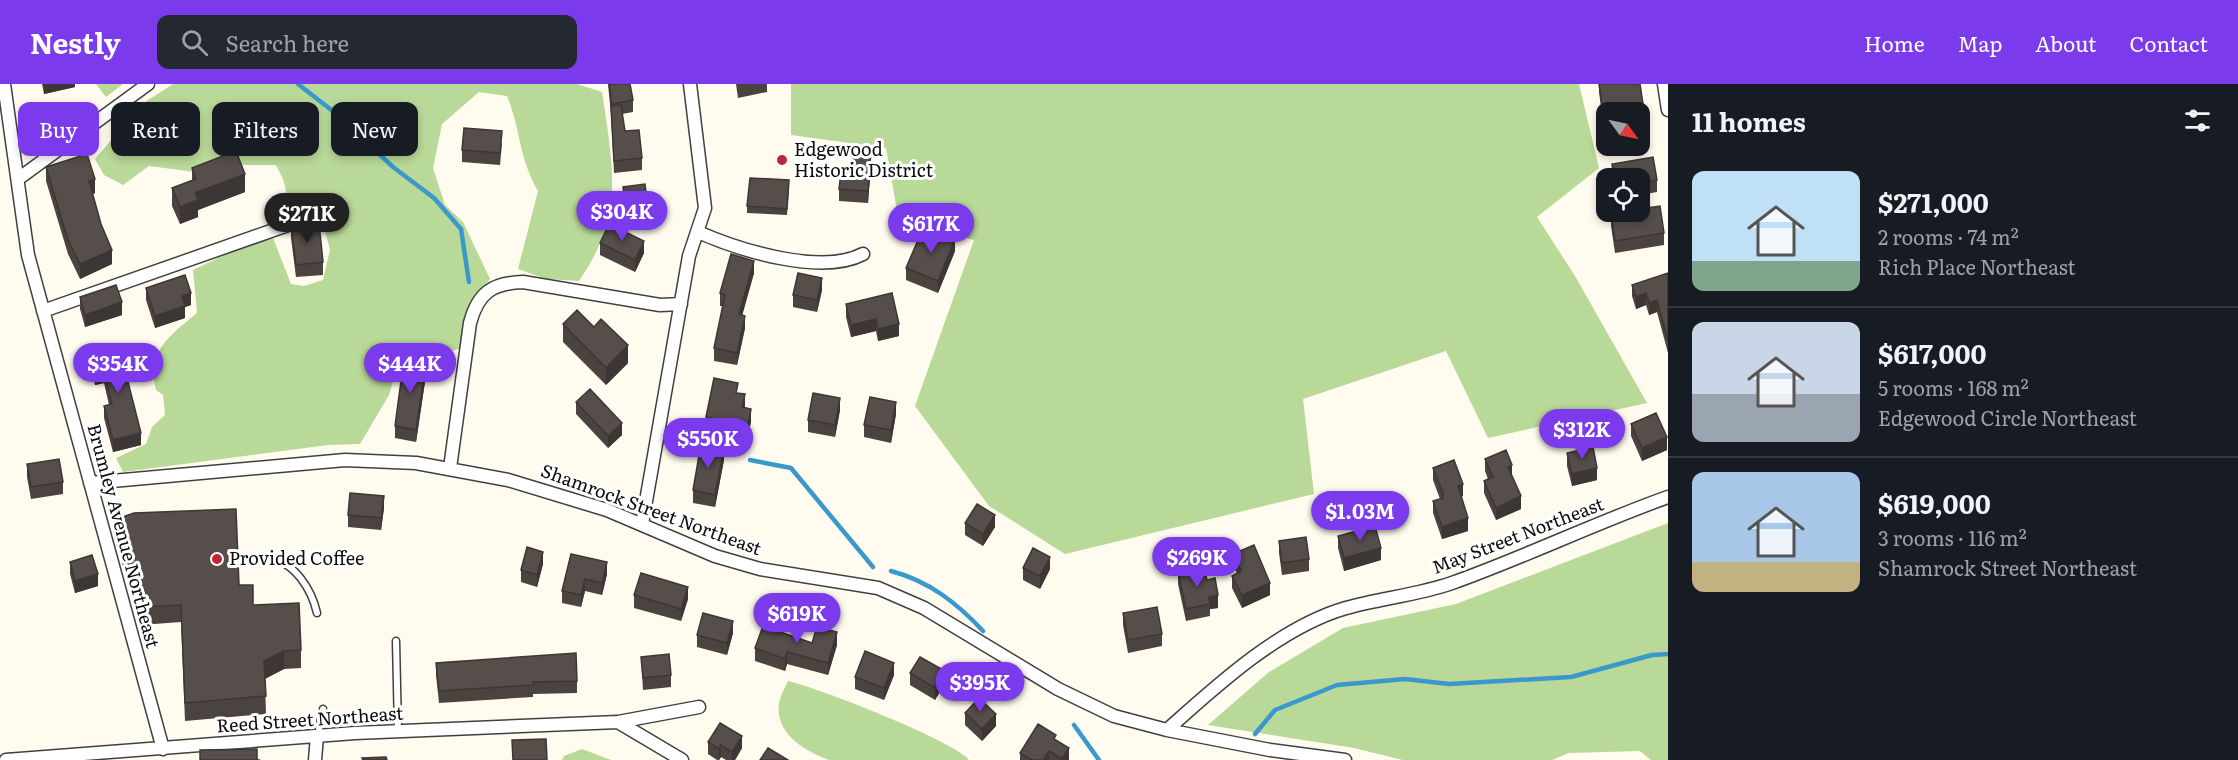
<!DOCTYPE html>
<html lang="en">
<head>
<meta charset="utf-8">
<style>
  body { margin:0; font-family:Literata,serif; background:#242831; color:#f1f3f6; height:100vh; display:flex; flex-direction:column; font-size:22px; white-space:nowrap }
  * { box-sizing:border-box; margin:0 }
  p { font-size:20px; color:#9ea1a6 }
  .icon { flex:none; width:33px; height:33px; fill:none; stroke:currentColor; stroke-width:2; stroke-linecap:round; stroke-linejoin:round }
  .map { position:relative; flex:1; overflow:hidden }
  .sheet { display:flex; flex-direction:column; background:#171b24; width:570px }
  .sheet>* { flex:none }
  .top-card { position:absolute; left:18px; top:18px; width:570px; height:54px; display:flex; gap:12px }
  .needle { width:39px; rotate:123deg }
  .fabs { position:absolute; left:1596px; top:18px; display:grid; gap:12px }
  .fabs a { display:grid; place-items:center; width:54px; height:54px; border-radius:12px; background:#171b24; box-shadow:0 3px 9px #0003; font-size:30px }
  .price { position:absolute; translate:-50% -51px; padding:0 14px; border-radius:21px; background:#7c3aed; color:#fff; font-size:20px; line-height:39px; filter:drop-shadow(0 2px 3px #0008) }
  .price::after { content:''; position:absolute; left:50%; top:36px; width:18px; height:14px; margin-left:-9px; background:inherit; clip-path:polygon(0 0,100% 0,50% 100%) }
  .price.active { background:#222; color:#fff }
  ul { padding:0; list-style:none }
  li { display:flex; align-items:center; gap:18px; height:150px; padding:0 24px }
  li+li { border-top:2px solid #363941 }
  li span { display:grid; place-items:center; flex:none; width:168px; height:120px; border-radius:12px; color:#555 }
  li>.icon { margin-inline-start:auto }
  span .icon { width:72px; height:72px; fill:#fffc; stroke-width:1 }
  li b { font-size:26px }
  h2 { display:flex; justify-content:space-between; align-items:center; height:72px; padding:0 24px; font-size:26px }
  .pill { padding:0 21px; border-radius:12px; background:#171b24; box-shadow:0 3px 9px #0003; font-size:21px; line-height:54px }
  .pill.active { background:#7c3aed; color:#fff }
  header { display:flex; align-items:center; gap:36px; box-sizing:border-box; height:84px; padding:0 30px; background:#7c3aed; color:#fff }
  header strong { font-size:28px }
  nav { display:flex; gap:33px; margin-inline-start:auto; font-size:21px }
  .search { width:420px; height:54px; background:#242831; display:flex; align-items:center; gap:15px; box-sizing:border-box; padding:0 21px; border-radius:12px; color:#9ea1a6; font-size:22px }
  main { display:flex; flex:1; min-height:0 }
  .map>svg:first-child { display:block }
</style>
</head>
<body>
<header>
<strong>Nestly</strong>
<div class="search"><svg class="icon" aria-label="search" viewBox="0 0 24 24"><circle cx="10" cy="10" r="6"/><path d="M15 15l6 6"/></svg>Search here</div>
<nav><a>Home</a><a>Map</a><a>About</a><a>Contact</a></nav>
</header>
<main>
<div class="map">
<svg width="1668" height="676" viewBox="0 0 1668 676">
  <rect width="100%" height="100%" fill="#fffbee"/>
  <path fill="#b8d997" d="M96,0H123L106,13Z
    M173,0H577L602,8C613,83 625,130 579,197L546,195L518,185L538,107C518,72 521,46 507,12L479,8L442,40L433,84L445,121L463,138L490,195L469,222L462,264L397,283L389,311L360,360L328,361L123,388L116,374L146,360L152,343L165,331L163,311L156,306C155,300 152,292 153,286C154,262 180,243 197,229L193,186L253,157L273,154L291,200L304,202L323,196L330,166L324,143L292,130L283,95L276,81H244L221,75L195,88L149,82L123,101L104,91L95,75L142,20Z
    M791,0H1579L1599,84L1537,133L1575,192L1647,319L1488,354L1446,267L1303,315L1314,410L1065,470L989,422L915,322L974,156L899,138L886,64L791,51Z
    M1668,439V676H1651L1640,667L1569,669L1552,676H1403L1354,664L1208,641L1269,588L1343,544L1456,520Z
    M788,597C816,603 955,657 969,676H829C805,667 775,650 779,620C780,612 785,604 788,597Z
    M582,665L611,676H562L564,672Z"/>
  <g fill="none" stroke-linecap="round" stroke-linejoin="round">
    <path stroke="#3b98cc" stroke-width="4.5" d="M298,0L334,28L393,83L434,114L461,145L469,198
      M750,376L791,384L873,483
      M891,487C929,497 957,519 983,547
      M1074,641L1099,676
      M1255,650L1275,626L1337,601L1405,595L1449,600L1571,593L1652,571L1668,570"/>
    <g stroke="#404040" stroke-width="9">
      <path id="lane" d="M269,475C295,477 312,507 317,529
        M396,557L398,647
        M318,651L323,625"/>
    </g>
    <g stroke="#404040" stroke-width="15">
      <path id="street" d="M4,0L28,171L163,665
        M1664,0L1668,26
        M18,95L148,0
        M698,148C739,166 821,192 863,170
        M43,227L288,141
        M450,384L470,239C478,209 492,199 523,198L660,221L681,220
        M90,399L345,376L416,379L508,396L607,426L715,472L760,485L878,504L924,524L1058,605L1114,632L1167,646L1270,666L1345,676
        M642,440L689,172L705,124L690,0
        M618,638L682,676
        M1167,646C1217,601 1280,543 1346,524C1381,514 1418,511 1452,499C1525,473 1595,439 1668,413
        M6,676L355,649L618,638L699,623
        M315,676L317,652"/>
    </g>
    <use href="#lane" stroke="#fff" stroke-width="6"/>
    <use href="#street" stroke="#fff" stroke-width="12"/>
  </g>
  <path fill="#4a4340" d="M42,0H75V3L44,10Z
    M608,0H630L633,16V28L622,30L625,47L642,74V86L614,89L611,31Z
    M736,0H767V8L738,14Z
    M1599,0H1640L1646,52L1606,28V61L1599,8Z
    M502,59L500,81L462,78V66Z
    M871,79L868,119L839,117V105L852,89Z
    M1612,80L1657,96V108L1640,111V94H1612Z
    M46,83L95,109L93,110L112,180L80,195L68,170L46,97Z
    M192,84L245,108L198,126V133L180,140L172,122V104L192,97Z
    M623,103L648,139L627,143L623,115Z
    M789,103L787,131L747,129V122Z
    M1611,130L1664,149V161L1615,169L1611,142Z
    M291,142L323,178V191L296,193L291,154Z
    M600,159L644,169L635,188L600,171Z
    M955,167L938,209L906,196V184Z
    M754,189L742,231L745,244L737,281L714,277V264L723,222H720V209Z
    M1668,189V269L1657,228L1649,231L1646,221L1636,225L1632,212V201Z
    M146,204L191,221L185,223V234L155,244L146,216Z
    M822,206L817,228L793,223V211Z
    M80,213L122,231L85,243L80,225Z
    M846,220L899,240V252L878,257L876,247L851,253L846,233Z
    M563,240L594,243L628,279L606,301L563,258Z
    M91,271L130,308L141,361L113,368L104,334V322L109,321L104,299L95,301L91,284Z
    M426,291L416,358L395,354V342Z
    M738,309L751,337L748,353L706,345V333Z
    M576,318L622,351L608,364L576,330Z
    M840,326L835,353L808,348V336Z
    M896,330L891,359L864,353V341Z
    M1631,340L1667,366L1642,377L1631,352Z
    M1567,369L1597,396L1572,402L1567,382Z
    M1485,375L1512,391L1521,425L1496,436L1484,409V397L1488,395L1485,387Z
    M724,376L715,423L693,419V406Z
    M27,380L63,398V410L31,415L27,393Z
    M1433,384L1463,412L1461,413L1468,447L1442,455L1433,429V417L1440,415L1433,396Z
    M384,424L381,446L348,443V431Z
    M114,436L239,501L253,521L301,566V584L284,585L265,595L266,630L185,637L181,538L141,541L114,453Z
    M965,439L995,443L983,462L965,451Z
    M1338,452L1381,476L1344,487L1338,464Z
    M1279,457L1309,475V487L1282,491L1279,469Z
    M571,470L607,490L602,511L585,507L581,523L562,519V507Z
    M1233,470L1270,511L1242,524L1232,504V492L1237,489L1233,482Z
    M70,478L98,502L75,509L70,490Z
    M543,480L537,503L521,498V486Z
    M1023,484L1050,485L1040,505L1023,496Z
    M1178,488L1207,496L1218,524L1210,525V532L1186,537L1178,500Z
    M634,511L688,515L681,537L634,524Z
    M1123,529L1162,550V562L1128,569L1123,541Z
    M733,549L727,571L697,563V551Z
    M812,559L837,561L828,591L787,580L785,587L755,577V564Z
    M641,573L671,591V603L643,606Z
    M436,579L577,597V609L533,610V613L439,619L436,591Z
    M910,589L945,599L935,616L910,601Z
    M894,591L884,616L855,605V593Z
    M965,629L996,642L982,657L965,641Z
    M1056,656L1069,676H1020V669Z
    M708,658L742,664L735,676H726L721,673L719,676H717L708,670Z"/>
  <path fill="#3c3734" d="M44,0H75V3L44,10Z
    M1646,40V52L1640,54V42Z
    M871,67V79L868,119V107Z
    M245,90V108L198,126V133L180,140V123L195,109Z
    M95,95V109L89,111V97Z
    M648,127V139L627,143V131Z
    M955,155V167L938,209V197Z
    M644,157V169L635,188V176Z
    M112,166V180L80,195V180Z
    M754,177V189L739,243V230Z
    M822,194V206L817,228V216Z
    M191,209V221L185,223V234L155,244V232L182,212Z
    M1646,209V221L1636,225V213Z
    M1657,216V228L1649,231V219Z
    M122,218V231L85,243V231Z
    M745,232V244L737,281V269Z
    M876,235V247L851,253V241Z
    M899,240V252L878,257V245Z
    M628,261V279L606,301V284Z
    M426,279V291L416,358V346Z
    M104,287V299L95,301V289Z
    M745,310V322L742,336V323Z
    M840,314V326L835,353V341Z
    M896,318V330L891,359V346Z
    M751,325V337L748,353V341Z
    M622,339V351L608,364V352Z
    M141,349V361L113,368V356Z
    M1667,353V366L1642,377V364Z
    M724,364V376L715,423V411Z
    M1512,381V393L1508,383Z
    M1597,384V396L1572,402V390Z
    M1463,400V412L1458,414V402Z
    M384,412V424L381,446V434Z
    M1521,412V425L1496,436V424Z
    M995,431V443L983,462V450Z
    M1468,434V447L1442,455V443Z
    M1381,464V476L1344,487V474Z
    M543,468V480L537,503V491Z
    M1050,473V485L1040,505V492Z
    M607,478V490L602,511V499Z
    M98,490V502L75,509V497Z
    M585,495V507L581,523V511Z
    M1270,499V511L1242,524V511Z
    M688,503V515L681,537V525Z
    M1218,511V524L1210,525L1209,513Z
    M733,537V549L727,571V559Z
    M837,548V561L828,591V579Z
    M284,567V585L264,595V577Z
    M787,568V580L785,587V575Z
    M894,579V591L884,616V604Z
    M945,587V599L935,616V604Z
    M996,630V642L982,657V645Z
    M742,652V664L735,676H732V668Z
    M721,661V673L719,676V665Z
    M1069,664V676H1062V675Z
    M1049,667V676H1043Z"/>
  <path fill="#564e4a" stroke="#3c3734" stroke-width="1.5" d="M609,0H630L633,16L612,20Z
    M1599,0H1640L1646,40L1640,42V28H1606V49Z
    M621,21L625,47L639,46L642,74L614,77L611,22Z
    M464,44L502,47L500,69L462,66Z
    M854,66L871,67L868,107L839,105L841,88L852,89Z
    M236,67L245,90L195,109L198,116L180,123L172,104L196,95L192,84Z
    M87,70L95,95L89,97L101,140L112,166L80,180L68,156L46,83Z
    M1653,73L1657,96L1640,99V94H1614L1612,80Z
    M750,94L789,96L787,125L747,122Z
    M645,100L648,127L627,131L623,103Z
    M1660,122L1664,149L1615,157L1611,130L1624,128H1640V125Z
    M319,139L323,178L296,181L291,142Z
    M609,140L644,157L635,176L600,159Z
    M924,142L955,155L938,197L906,184Z
    M731,170L754,177L739,230L745,232L737,269L714,264L725,211L720,209Z
    M798,189L822,194L817,216L793,211Z
    M1668,189V257L1657,216L1649,219L1646,209L1636,213L1632,201Z
    M185,191L191,209L182,212L185,222L155,232L146,204Z
    M116,201L122,218L85,231L80,213Z
    M892,209L899,240L878,245L876,235L851,241L846,220Z
    M577,226L594,243L601,235L628,261L606,284L563,240Z
    M123,264L130,297L128,298L141,349L113,356L104,322L112,320L104,287L95,289L91,271Z
    M404,275L426,279L416,346L395,342Z
    M714,294L738,299L736,309L745,310L742,323L751,325L748,341L706,333Z
    M590,305L622,339L608,352L576,318Z
    M813,309L840,314L835,341L808,336Z
    M870,313L896,318L891,346L864,341Z
    M1656,329L1667,353L1642,364L1631,340Z
    M701,360L724,364L715,411L693,406Z
    M1593,363L1597,384L1572,390L1567,369Z
    M1506,366L1512,381L1508,383L1521,412L1496,424L1484,397L1493,393L1485,375Z
    M59,375L63,398L31,403L27,380Z
    M1454,376L1463,400L1458,402L1468,434L1442,443L1433,417L1443,414V409L1433,384Z
    M350,409L384,412L381,434L348,431Z
    M977,420L995,431L983,450L965,439Z
    M236,425L239,501H253V521L299,519L301,566L284,567L264,577L266,612L185,619L181,521L141,523L114,436L134,429Z
    M1375,442L1381,464L1344,474L1338,452Z
    M1306,453L1309,475L1282,479L1279,457Z
    M1254,461L1270,499L1242,511L1232,492L1241,487L1233,470Z
    M527,463L543,468L537,491L521,486Z
    M1033,464L1050,473L1040,492L1023,484Z
    M571,470L607,478L602,499L585,495L581,511L562,507Z
    M92,471L98,490L75,497L70,478Z
    M1204,483L1207,496L1215,494L1218,511L1209,513L1210,520L1186,525L1178,488Z
    M641,489L688,503L681,525L634,511Z
    M1157,523L1162,550L1128,556L1123,529Z
    M703,529L733,537L727,559L697,551Z
    M763,542L812,559L817,543L837,548L828,579L787,568L785,575L755,564Z
    M865,567L894,579L884,604L855,593Z
    M576,569L577,597L533,598V601L439,607L436,579Z
    M669,570L671,591L643,594L641,573Z
    M920,573L945,587L935,604L910,589Z
    M979,614L996,630L982,645L965,629Z
    M720,639L742,652L732,668L721,661L719,665L708,658Z
    M1038,640L1056,651L1054,655L1069,664L1062,675L1049,667L1043,676H1032L1020,669Z
    M546,655L547,676H513L512,656Z
    M768,664L788,676H760Z
    M257,665V676H260H200V666Z
    M386,673L387,676H363L362,674Z"/>
  <g fill="#bc2734" stroke="#fff" stroke-width="2">
    <circle cx="782" cy="76" r="6"/>
    <circle cx="217" cy="475" r="6"/>
  </g>
  <g text-anchor="middle" stroke-width="6" stroke-linejoin="round" paint-order="stroke">
    <g font-size="18" fill="#0d0d0d" stroke="#fff" text-anchor="start">
      <text x="794" y="72">Edgewood<tspan x="794" dy="21">Historic District</tspan></text>
      <text x="229" y="481">Provided Coffee</text>
    </g>
    <g font-size="18" fill="#0d0d0d" stroke="#fff">
      <text transform="translate(651 426) rotate(20)" y="6">Shamrock Street Northeast</text>
      <text transform="translate(123 452) rotate(75)" y="6">Brumley Avenue Northeast</text>
      <text transform="translate(1518 452) rotate(-21)" y="6">May Street Northeast</text>
      <text transform="translate(310 636) rotate(-4)" y="6">Reed Street Northeast</text>
    </g>
  </g>
</svg>
<div class="fabs">
<a><svg class="needle" viewBox="-14 -14 28 28"><path d="M0-13l5 13h-10z" fill="#e53935"/><path d="M0 13l5-13h-10z" fill="#9ea1a6"/></svg></a>
<a><svg class="icon" aria-label="locate" viewBox="0 0 24 24"><circle cx="12" cy="12" r="6"/><path d="M12 2v4M12 18v4M2 12h4M18 12h4"/></svg></a>
</div>
<b class="price" style="left:622px;top:158px">$304K</b>
<b class="price active" style="left:307px;top:160px">$271K</b>
<b class="price" style="left:931px;top:170px">$617K</b>
<b class="price" style="left:118px;top:310px">$354K</b>
<b class="price" style="left:410px;top:310px">$444K</b>
<b class="price" style="left:1582px;top:376px">$312K</b>
<b class="price" style="left:708px;top:385px">$550K</b>
<b class="price" style="left:1360px;top:458px">$1.03M</b>
<b class="price" style="left:1197px;top:504px">$269K</b>
<b class="price" style="left:797px;top:560px">$619K</b>
<b class="price" style="left:980px;top:629px">$395K</b>
<div class="top-card">
<a class="pill active">Buy</a>
<a class="pill">Rent</a>
<a class="pill">Filters</a>
<a class="pill">New</a>
</div>
</div>
<section class="sheet">
<h2>11 homes<svg class="icon" aria-label="filters" viewBox="0 0 24 24"><path d="M4 7h16M4 17h16"/><circle cx="9" cy="7" r="2"/><circle cx="15" cy="17" r="2"/></svg></h2>
<ul>
<li><span style="background:linear-gradient(#bfe0f5 75%,#7fa58c 0)"><svg class="icon" aria-label="home" viewBox="0 0 24 24"><path d="M3 11l9-7 9 7M6 9v11h12V9"/></svg></span><div><b>$271,000</b><p>2 rooms · 74 m²</p><p>Rich Place Northeast</p></div></li>
<li><span style="background:linear-gradient(#c9d6e8 60%,#9aa5b1 0)"><svg class="icon" aria-label="home" viewBox="0 0 24 24"><path d="M3 11l9-7 9 7M6 9v11h12V9"/></svg></span><div><b>$617,000</b><p>5 rooms · 168 m²</p><p>Edgewood Circle Northeast</p></div></li>
<li><span style="background:linear-gradient(#a9c7e8 75%,#c2b280 0)"><svg class="icon" aria-label="home" viewBox="0 0 24 24"><path d="M3 11l9-7 9 7M6 9v11h12V9"/></svg></span><div><b>$619,000</b><p>3 rooms · 116 m²</p><p>Shamrock Street Northeast</p></div></li>
</ul>
</section>
</main>
</body>
</html>
